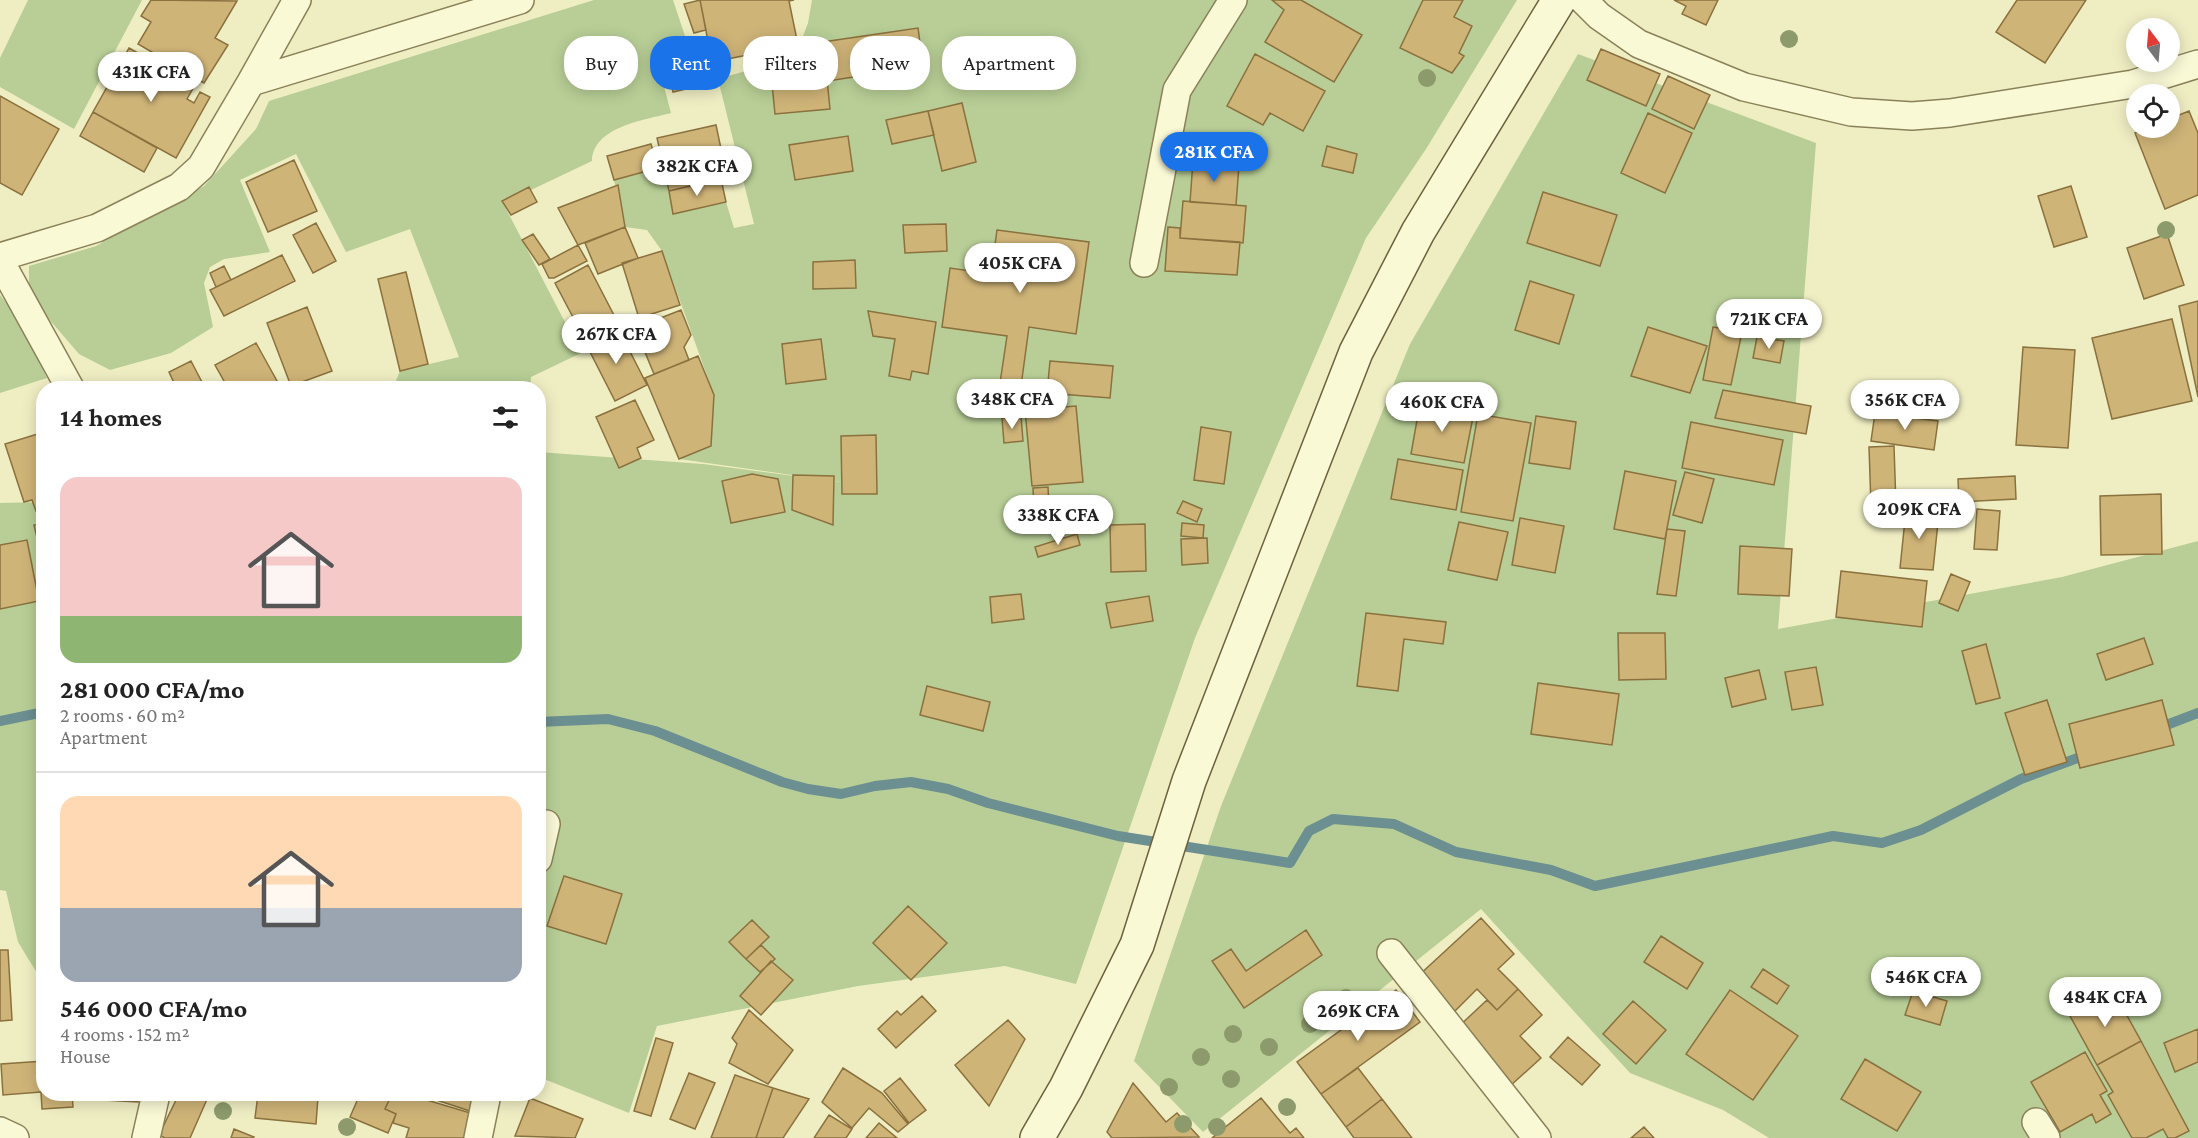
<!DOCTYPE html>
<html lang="en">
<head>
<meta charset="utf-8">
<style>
  body { margin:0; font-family:"Crimson Pro",serif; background:#f6f6f6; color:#222; height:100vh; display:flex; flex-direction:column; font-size:22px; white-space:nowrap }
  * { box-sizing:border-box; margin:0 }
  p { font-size:20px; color:#767676 }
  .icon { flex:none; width:33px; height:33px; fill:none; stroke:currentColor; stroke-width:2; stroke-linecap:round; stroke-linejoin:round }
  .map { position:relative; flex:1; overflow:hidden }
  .panel { position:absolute; left:36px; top:381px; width:510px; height:720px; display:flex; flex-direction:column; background:#fff; border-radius:24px; box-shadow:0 3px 15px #0003 }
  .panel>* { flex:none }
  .banner { position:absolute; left:564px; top:36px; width:570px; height:54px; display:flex; gap:12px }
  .needle { width:39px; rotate:344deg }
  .buttons { position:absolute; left:2126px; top:18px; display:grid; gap:12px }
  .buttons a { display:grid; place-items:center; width:54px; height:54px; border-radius:50%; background:#fff; box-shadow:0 3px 15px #0003; font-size:30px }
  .price { position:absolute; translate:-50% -51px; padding:0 14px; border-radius:21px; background:#fff; color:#222; font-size:20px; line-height:39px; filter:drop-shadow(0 2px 3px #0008) }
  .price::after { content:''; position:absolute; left:50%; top:36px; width:18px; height:14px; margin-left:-9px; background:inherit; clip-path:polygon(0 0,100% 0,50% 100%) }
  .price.current { background:#1a73e8; color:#fff }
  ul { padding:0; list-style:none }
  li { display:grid; align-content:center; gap:12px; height:318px; padding:0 24px }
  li+li { border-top:2px solid #e0e0e0 }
  li span { display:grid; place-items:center; height:186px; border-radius:18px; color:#555 }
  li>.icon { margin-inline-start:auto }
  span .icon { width:108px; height:108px; fill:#fffc; stroke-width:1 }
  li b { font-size:26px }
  h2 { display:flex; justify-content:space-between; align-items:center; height:72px; padding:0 24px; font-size:26px }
  .tag { padding:0 21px; border-radius:24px; background:#fff; box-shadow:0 3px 15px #0003; font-size:21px; line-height:54px }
  .tag.current { background:#1a73e8; color:#fff }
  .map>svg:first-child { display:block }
</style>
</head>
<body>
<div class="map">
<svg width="2198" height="1138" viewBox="0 0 2198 1138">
  <rect width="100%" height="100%" fill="#efeec3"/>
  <path fill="#b8ce96" d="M28,0H142L74,129L0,87V58Z
    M594,0H673L690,51L657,60L671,113C644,120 593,127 592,161L531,190L529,187L502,201L581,353L531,377L530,388H393L400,371L459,357L410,229L346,252L296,154L240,180L270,252L224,259L210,267L204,283L213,327L171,353L110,370L79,354L48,318L29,288V266L96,246L204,186L256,129L269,101Z
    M812,0H1517L1426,149L1366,238L1195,638L1076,984L1005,966L858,986L657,1026L629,1113L539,1077L538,452L703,464L841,482L679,459L711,446L714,395L662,251L647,230L625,227L614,180L658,168L664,170L674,214L726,202L734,228L754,224L718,79L795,57L808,23Z
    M1578,54L1816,143L1778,629L2062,577L2198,541V1138H1769L1723,1110L1630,1073L1481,909L1203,1132L1134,1061L1221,806L1410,344Z
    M0,295L16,315L47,378L0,393Z
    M43,502V983L18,942L6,891L0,890V503Z"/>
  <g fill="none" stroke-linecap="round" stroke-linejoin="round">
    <path stroke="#6c8f91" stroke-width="10" d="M0,721L44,712
      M538,722L608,719L655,731L782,782L808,789L841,794L875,786L911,782L948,789L988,803L1118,836L1290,863L1309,831L1333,819L1394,824L1456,852L1551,870L1595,886L1833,836L1882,843L1921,830L2021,779L2091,753
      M2156,729L2198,713"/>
  </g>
  <path fill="#cfb478" stroke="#8a713e" stroke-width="1.5" d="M151,0L237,1L215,38L228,45L204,83L186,73L183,77L154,60L157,55L138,44L151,22L141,16Z
    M700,0H794L789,1L798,45L712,62Z
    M700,0L706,30L694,33L684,4Z
    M1272,0H1301L1362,35L1334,82L1265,42L1284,10Z
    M1423,0H1463L1454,17L1472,26L1459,53L1464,56L1452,73L1400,48Z
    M1674,0H1718L1706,25L1682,14L1686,6Z
    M2017,0H2086L2045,63L1996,32Z
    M918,28L921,50L864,59L866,75L828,81L826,69H819L816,43Z
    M129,48L195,85L187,99L194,103L200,92L210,97L176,158L93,112Z
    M1601,49L1660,74L1646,106L1587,80Z
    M1255,54L1325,91L1303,131L1270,113L1263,125L1227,106Z
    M693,55L699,86L673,92L666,61Z
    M819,69H826L830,109L775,114L771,74Z
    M1668,76L1710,95L1694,129L1652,109Z
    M0,96L59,129L22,195L0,183Z
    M962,103L976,162L942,171L928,111Z
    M928,111L934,135L892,144L886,120Z
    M2189,111L2198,133V195L2165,209L2135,133L2148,128H2169V119Z
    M93,112L157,148L144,172L80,136Z
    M1648,113L1692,133L1665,193L1621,173Z
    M716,125L727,177L669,191L657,138Z
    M848,136L853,171L795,180L789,145Z
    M651,144L658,168L614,180L607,156Z
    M1327,146L1357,154L1353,173L1322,166Z
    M294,160L317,211L268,232L246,182Z
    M1193,161L1239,165L1236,205L1190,202Z
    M721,179L726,202L673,214L669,191Z
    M618,185L625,227L578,245L558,208Z
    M2071,186L2087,237L2054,247L2038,196Z
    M529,187L537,202L511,215L502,201Z
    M1543,192L1617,215L1600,266L1527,243Z
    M1183,201L1246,206L1243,243L1180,238Z
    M316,223L336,261L313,273L293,235Z
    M946,224L947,251L905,253L903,225Z
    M625,227L638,258L598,274L585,243Z
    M1168,227L1180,228V238L1240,242L1237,275L1165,271Z
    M997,230L1089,242L1076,334L1029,327L1021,386L1000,383L1007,336L942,327L950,268L991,274Z
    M533,234L550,259L539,265L522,240Z
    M2167,234L2184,285L2144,299L2127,248Z
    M578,245L587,261L554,278H549L542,264Z
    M662,251L680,305L639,318L622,263Z
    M282,255L295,281L224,316L210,290Z
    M855,260L856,288L813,289V262Z
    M588,265L618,323L585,340L555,283Z
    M224,266L231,280L216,287L210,273Z
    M406,272L428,364L400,371L378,279Z
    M1530,281L1574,295L1559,344L1515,330Z
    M2198,301V397L2179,306Z
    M307,307L332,371L291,386L267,323Z
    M681,310L691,335L684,347L689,360L654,374L635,328Z
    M868,311L936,322L928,374L912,371L910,380L889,376L895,339L873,336Z
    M2172,319L2192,401L2112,419L2092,338Z
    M1648,327L1707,346L1690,393L1631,376Z
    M1713,327L1742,332L1731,385L1703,380Z
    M618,328L647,385L615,401L586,344Z
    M1757,337L1784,341L1780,363L1753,358Z
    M821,339L826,379L786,384L782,344Z
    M256,343L277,381L264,388H228L215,365Z
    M2023,347L2075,350L2068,448L2016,445Z
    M698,356L714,395L711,446L679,459L645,378Z
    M191,361L205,388H163L174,383L169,372Z
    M1050,361L1113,366L1110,398L1047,393Z
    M1723,390L1811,406L1806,434L1715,418Z
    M635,400L654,440L637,448L641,458L619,468L596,417Z
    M1420,403L1474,412L1464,463L1411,454Z
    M1076,406L1083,482L1032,486L1025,410Z
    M1875,413L1938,421L1934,450L1871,441Z
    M1478,414L1531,423L1513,521L1461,512Z
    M1021,416L1023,441L1004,443L1002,418Z
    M1536,416L1576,422L1570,469L1529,463Z
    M1691,422L1783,440L1774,485L1682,468Z
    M1201,427L1231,432L1224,484L1194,480Z
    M44,432V509L36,511L32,500L24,502L5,444Z
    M876,435L877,494H842L841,436Z
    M1894,446L1896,506H1871L1869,447Z
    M1398,459L1463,470L1456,510L1391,499Z
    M1625,471L1676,481L1665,539L1614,529Z
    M1685,472L1714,479L1702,523L1673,515Z
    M752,474L778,479L785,512L731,523L722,481Z
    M793,475L834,476L833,525L792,510Z
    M2015,476L2016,499L1959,502L1958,479Z
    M1048,487L1049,507L1034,509L1033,488Z
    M2161,494L2162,554L2101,555L2100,496Z
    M1183,501L1202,509L1197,522L1177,513Z
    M1977,509L2000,511L1997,550L1974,549Z
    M1906,510L1939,513L1933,570L1900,568Z
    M1520,518L1564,526L1555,573L1512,565Z
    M1459,522L1508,532L1497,580L1448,570Z
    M44,523V567L34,525Z
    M1182,523L1204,525L1203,538L1181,536Z
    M1145,524L1146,571L1111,572L1110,525Z
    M1667,529L1685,531L1676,596L1657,594Z
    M1077,534L1080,545L1038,557L1035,547Z
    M1207,538L1208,563L1182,565L1181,539Z
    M27,540L39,601L0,609V545Z
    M1740,546L1792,549L1789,596L1738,594Z
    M1841,571L1927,581L1922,627L1836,617Z
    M1951,574L1970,582L1958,611L1939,603Z
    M1021,594L1024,619L992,623L990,597Z
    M1149,596L1153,621L1111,628L1106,603Z
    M44,600V620L42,621L39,601Z
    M1366,613L1446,622L1443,644L1404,639L1398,691L1357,686Z
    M1618,633H1665L1666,679L1619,680Z
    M2144,638L2153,664L2106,680L2097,654Z
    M1986,644L2000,698L1976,704L1962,651Z
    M1816,667L1823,705L1792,710L1785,672Z
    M1759,670L1766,699L1732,707L1725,678Z
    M1538,683L1619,694L1612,745L1531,734Z
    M927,686L990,702L983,731L920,715Z
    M2047,700L2067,762L2025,775L2005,713Z
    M2162,700L2174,745L2080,768L2069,724Z
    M564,876L622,894L606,944L547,926Z
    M908,906L947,943L911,980L873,943Z
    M1481,918L1514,954L1498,969L1518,989L1497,1010L1477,989L1454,1012L1417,977Z
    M752,920L769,937L746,959L729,942Z
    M1306,930L1322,955L1244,1008L1212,961L1231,949L1246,971Z
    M1661,936L1703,963L1687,989L1644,962Z
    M761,945L775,959L760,972L746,959Z
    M0,950H8L12,1020L0,1021Z
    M771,961L793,980L761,1015L740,996Z
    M1763,969L1789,986L1777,1004L1751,987Z
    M1518,989L1542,1015L1520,1036L1541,1058L1509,1087L1456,1029L1487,1000L1497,1010Z
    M1396,990L1420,1022L1321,1094L1297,1062Z
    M1730,990L1798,1036L1753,1100L1686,1054Z
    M1913,991L1947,1001L1940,1025L1905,1015Z
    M2114,992L2141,1041L2097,1065L2070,1016Z
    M922,996L936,1011L896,1048L878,1029L897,1011L901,1015Z
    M1633,1001L1666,1030L1636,1064L1603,1034Z
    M749,1010L793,1050L768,1084L729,1063L737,1044L732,1038Z
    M1008,1020L1025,1039L989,1106L955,1065Z
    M2198,1029V1062L2175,1072L2164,1043Z
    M1568,1037L1600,1065L1582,1085L1550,1057Z
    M656,1038L673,1043L651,1116L634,1111Z
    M2141,1041L2189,1131L2175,1138H2168L2163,1129L2146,1138H2132L2108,1095L2113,1092L2097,1065Z
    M2085,1052L2107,1091L2100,1095L2111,1114L2096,1123L2092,1114L2060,1132L2031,1082Z
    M1865,1059L1921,1092L1897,1131L1841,1099Z
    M44,1061V1094H72L73,1107L42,1109L41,1092L3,1095L1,1064Z
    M843,1068L882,1093L908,1124L898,1132L869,1108L852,1128L822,1102Z
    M1358,1068L1382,1099L1346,1127L1321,1094Z
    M689,1073L715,1083L695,1129L670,1119Z
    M735,1075L773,1088L756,1138H711Z
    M900,1078L926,1110L909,1123L884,1091Z
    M1133,1083L1166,1122L1177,1113L1199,1137L1112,1138L1107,1132Z
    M773,1088L809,1099L783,1138H756Z
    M85,1094H139L138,1102L85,1099Z
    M179,1094H199L208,1097L190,1138H165L159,1135Z
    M258,1094L318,1097L316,1124L255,1118Z
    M360,1094H392L385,1109L396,1114L388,1133L350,1117Z
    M392,1094H407L477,1115L470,1138H406L409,1128L393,1123L396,1114L385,1109Z
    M428,1094H475L470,1111L427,1097Z
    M530,1098L583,1119L575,1138L515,1136Z
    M1261,1098L1290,1133L1296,1128L1304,1138H1212Z
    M1382,1099L1412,1138H1354L1346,1127Z
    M829,1115L852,1129L846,1138H814Z
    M879,1123L897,1138H866Z
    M1644,1127L1654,1138H1631Z
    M234,1129L254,1137L253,1138H231Z"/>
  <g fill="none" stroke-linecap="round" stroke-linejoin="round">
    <g stroke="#8a8159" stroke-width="30">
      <path id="street" d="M1583,0L1599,16L1639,44L1744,87L1851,112L1912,116L1950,113L2133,84L2198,64
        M251,82L297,0
        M0,257L97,228L179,187L201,167L251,82L520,0
        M0,261L70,388
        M1144,263L1177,90L1233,0
        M538,859L546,824
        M1391,953L1537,1138
        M2036,1122L2046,1138
        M0,1131L15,1138
        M146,1138L156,1094
        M478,1138L487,1094"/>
    </g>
    <g stroke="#6c613c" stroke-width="36">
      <path id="secondary" d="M1037,1138L1066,1088L1137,945L1189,781L1356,352L1418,232L1559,0"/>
    </g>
    <use href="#street" stroke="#faf9d6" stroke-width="27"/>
    <use href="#secondary" stroke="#faf9d6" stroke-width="33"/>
  </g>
  <g fill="#8d9b6c">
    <circle cx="1789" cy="39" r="9"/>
    <circle cx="1427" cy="78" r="9"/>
    <circle cx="2166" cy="230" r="9"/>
    <circle cx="1346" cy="998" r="9"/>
    <circle cx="1310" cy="1024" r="9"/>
    <circle cx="1233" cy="1034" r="9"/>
    <circle cx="1269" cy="1047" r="9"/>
    <circle cx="1201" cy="1057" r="9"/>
    <circle cx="1231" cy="1079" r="9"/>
    <circle cx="1169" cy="1087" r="9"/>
    <circle cx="1287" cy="1107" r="9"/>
    <circle cx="223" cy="1111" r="9"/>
    <circle cx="1183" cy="1124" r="9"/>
    <circle cx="347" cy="1127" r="9"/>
    <circle cx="1217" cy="1127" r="9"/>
  </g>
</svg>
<div class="buttons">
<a><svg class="needle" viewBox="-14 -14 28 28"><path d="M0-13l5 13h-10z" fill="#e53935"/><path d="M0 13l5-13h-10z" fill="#767676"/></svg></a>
<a><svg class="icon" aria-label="locate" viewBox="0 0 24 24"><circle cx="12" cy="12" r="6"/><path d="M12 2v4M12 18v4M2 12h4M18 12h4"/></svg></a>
</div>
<b class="price" style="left:151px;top:103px">431K CFA</b>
<b class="price current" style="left:1214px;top:183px">281K CFA</b>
<b class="price" style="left:697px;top:197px">382K CFA</b>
<b class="price" style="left:1020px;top:294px">405K CFA</b>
<b class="price" style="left:1769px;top:350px">721K CFA</b>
<b class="price" style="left:616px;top:365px">267K CFA</b>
<b class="price" style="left:1012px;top:430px">348K CFA</b>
<b class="price" style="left:1905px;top:431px">356K CFA</b>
<b class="price" style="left:1442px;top:433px">460K CFA</b>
<b class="price" style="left:1919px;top:540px">209K CFA</b>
<b class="price" style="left:1058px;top:546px">338K CFA</b>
<b class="price" style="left:1926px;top:1008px">546K CFA</b>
<b class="price" style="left:2105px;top:1028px">484K CFA</b>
<b class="price" style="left:1358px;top:1042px">269K CFA</b>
<div class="banner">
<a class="tag">Buy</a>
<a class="tag current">Rent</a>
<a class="tag">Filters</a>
<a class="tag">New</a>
<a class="tag">Apartment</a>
</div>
<section class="panel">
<h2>14 homes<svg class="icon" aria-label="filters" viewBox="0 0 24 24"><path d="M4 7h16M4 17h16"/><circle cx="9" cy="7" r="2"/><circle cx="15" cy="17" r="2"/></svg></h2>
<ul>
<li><span style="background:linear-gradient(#f6c9c9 75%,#8fb573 0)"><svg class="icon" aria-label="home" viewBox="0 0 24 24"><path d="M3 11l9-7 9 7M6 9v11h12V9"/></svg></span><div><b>281 000 CFA/mo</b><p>2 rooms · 60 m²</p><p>Apartment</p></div></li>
<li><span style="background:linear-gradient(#ffd9b3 60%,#9aa5b1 0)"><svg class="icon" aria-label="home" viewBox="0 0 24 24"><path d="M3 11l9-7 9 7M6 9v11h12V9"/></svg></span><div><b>546 000 CFA/mo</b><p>4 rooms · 152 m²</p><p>House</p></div></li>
</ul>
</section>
</div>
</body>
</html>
